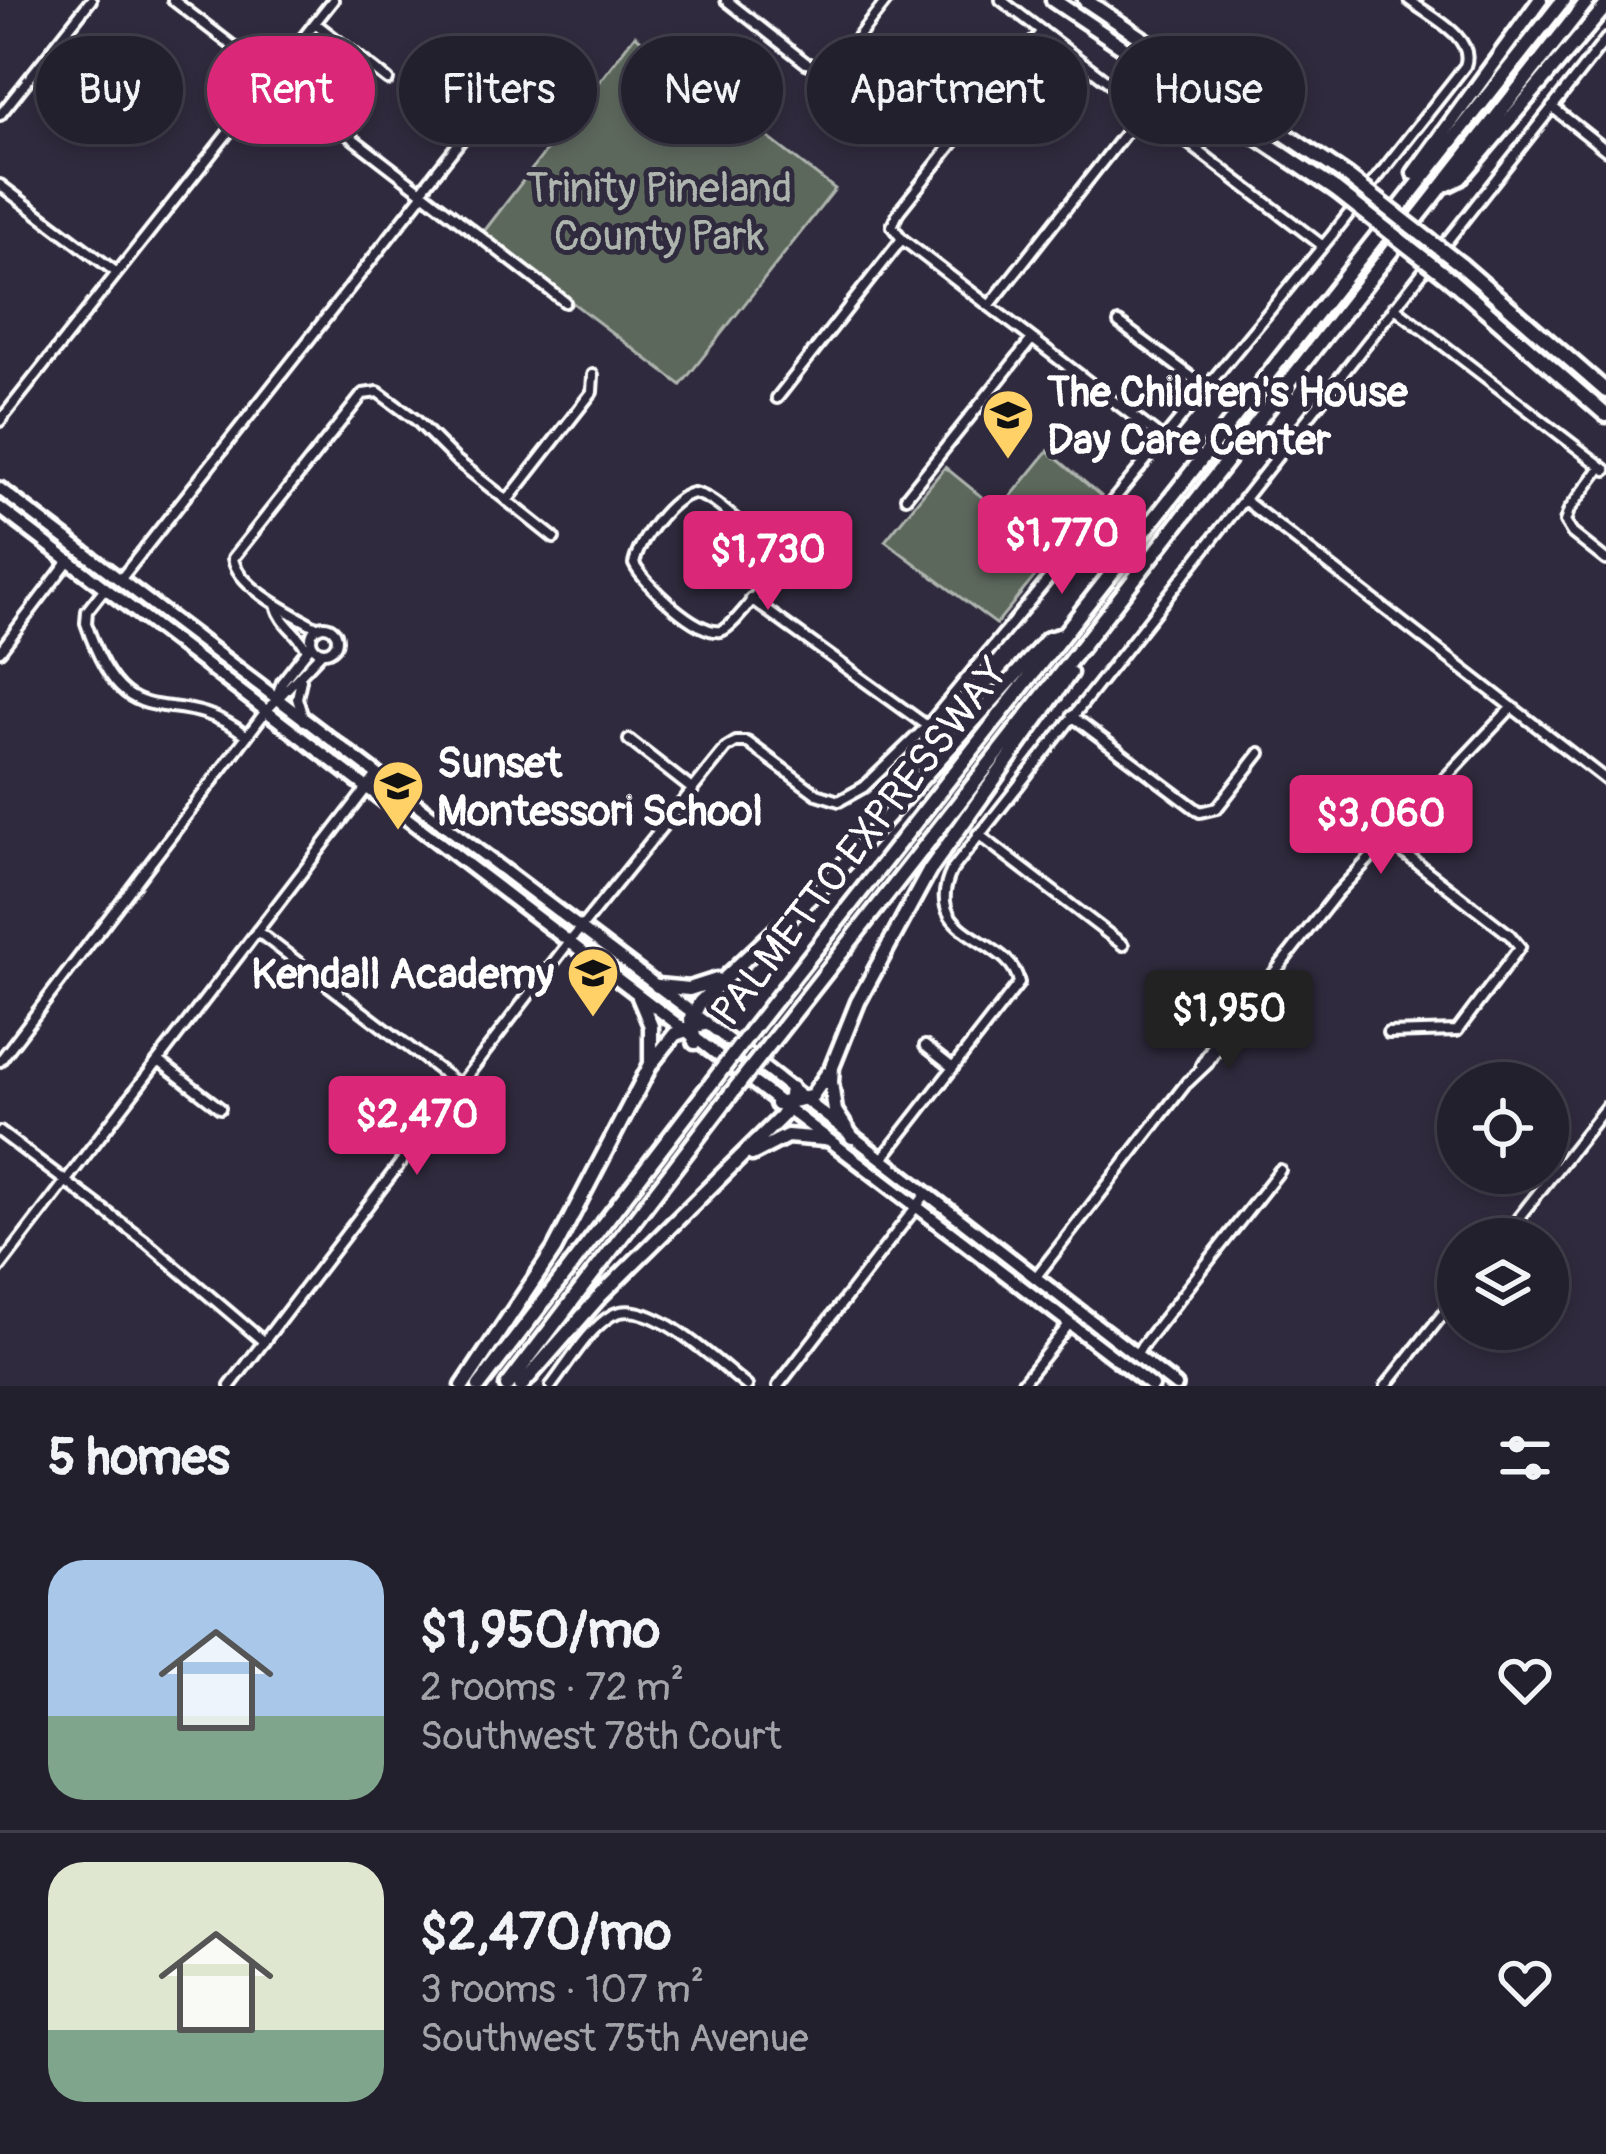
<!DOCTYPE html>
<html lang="en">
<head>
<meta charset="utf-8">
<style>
  body { margin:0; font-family:Pangolin,sans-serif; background:#2b2836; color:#f1f3f6; height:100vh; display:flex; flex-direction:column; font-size:45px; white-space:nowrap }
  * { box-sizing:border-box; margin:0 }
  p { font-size:39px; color:#a3a3aa }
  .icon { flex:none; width:66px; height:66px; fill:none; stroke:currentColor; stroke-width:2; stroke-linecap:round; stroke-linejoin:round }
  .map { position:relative; height:1386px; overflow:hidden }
  .panel { display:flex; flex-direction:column; background:#23202e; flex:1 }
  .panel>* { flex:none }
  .top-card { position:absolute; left:36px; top:36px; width:1536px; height:108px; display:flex; gap:24px }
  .fabs { position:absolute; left:1437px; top:1062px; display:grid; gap:24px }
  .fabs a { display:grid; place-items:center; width:132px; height:132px; border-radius:50%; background:#23202e; box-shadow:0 6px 18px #0003,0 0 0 3px #403e4a; font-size:60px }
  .price { position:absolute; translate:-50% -102px; padding:0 27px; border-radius:12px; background:#db2777; color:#fff; font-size:39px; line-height:78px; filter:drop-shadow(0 3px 6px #0008) }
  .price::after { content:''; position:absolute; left:50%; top:72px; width:36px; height:27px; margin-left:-18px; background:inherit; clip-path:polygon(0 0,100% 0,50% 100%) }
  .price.selected { background:#222; color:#fff }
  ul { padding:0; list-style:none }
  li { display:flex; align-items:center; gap:36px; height:300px; padding:0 48px }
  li+li { border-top:3px solid #403e4a }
  li span { display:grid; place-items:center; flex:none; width:336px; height:240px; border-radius:36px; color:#555 }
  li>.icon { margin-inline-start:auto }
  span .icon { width:144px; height:144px; fill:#fffc; stroke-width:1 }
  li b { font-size:51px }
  h2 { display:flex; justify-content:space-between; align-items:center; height:144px; padding:0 48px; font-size:51px }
  .pill { padding:0 42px; border-radius:54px; background:#23202e; box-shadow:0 6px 18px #0003,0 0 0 3px #403e4a; font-size:42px; line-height:108px }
  .pill.selected { background:#db2777; color:#fff }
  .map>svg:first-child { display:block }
</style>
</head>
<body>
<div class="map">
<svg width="1606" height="1386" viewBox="0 0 1606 1386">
  <rect width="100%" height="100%" fill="#2f2a3d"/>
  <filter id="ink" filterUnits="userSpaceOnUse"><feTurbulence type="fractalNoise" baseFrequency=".00833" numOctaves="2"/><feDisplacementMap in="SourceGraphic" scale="24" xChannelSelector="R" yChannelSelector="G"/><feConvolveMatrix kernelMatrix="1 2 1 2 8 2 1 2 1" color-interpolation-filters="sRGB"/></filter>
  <g filter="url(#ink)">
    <path fill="#5d685d" stroke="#aeb4ae" stroke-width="3" d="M635,35L835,189L681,385L482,234Z
      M1048,451L1101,496L996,624L885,541L945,467L999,511Z"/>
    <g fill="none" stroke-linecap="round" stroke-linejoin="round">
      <g stroke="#fff" stroke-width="16">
        <path id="minor" d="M173,0L565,302
          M726,0L806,63L825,69L839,61L887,0
          M1001,0L1323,246
          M315,23L388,80
          M1042,31L899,211L892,226L902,239L1163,439
          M1552,107L1606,150
          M0,115L91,0
          M0,185L117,273
          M421,191L525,59L544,55L575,77
          M989,306L1144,109
          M1394,307L1606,470
          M1119,323L1206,388
          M777,398L902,239
          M0,421L333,0
          M1601,467L1569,510L1565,522L1572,533L1606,560
          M693,493C711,496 725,511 740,523C751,531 769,541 773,556C777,571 735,627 721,631C698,636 643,583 634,564C639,541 669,499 693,493Z
          M906,497L1032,339
          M1243,499L1606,780
          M507,501L592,392L593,375
          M120,580L424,193
          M105,588L87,611L86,623C129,750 170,676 247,736
          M751,599L927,726
          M276,605C282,626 298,631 307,650
          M311 639a13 13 0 1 1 26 0a13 13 0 1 1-26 0Z
          M318,628C293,614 237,587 233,558L363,394L378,392L416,420L456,460L554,538
          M0,651L69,560
          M301,680L297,698L304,721
          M276,698L282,682L312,644
          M1072,716L1200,812L1217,808L1260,753
          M629,740L693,790
          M978,834L1123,945
          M1387,840L1510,935L1520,947L1457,1031L1388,1033
          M257,931L460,1086
          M925,1046L953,1068
          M0,1061L266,711L322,652
          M159,1061L220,1108
          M1201,1065L1216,1040L1228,1030
          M1187,1083L1207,1064L1230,1029L1337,893L1512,707
          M0,1132L145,1241L264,1342
          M882,1159L1019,983C1012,936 918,939 952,870L1606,39
          M1502,1239L1606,1107
          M0,1267L376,776
          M1035,1278L1188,1081
          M1135,1355L1280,1170
          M230,1386L563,950L726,748L736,742H747L817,794L839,801L864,787L927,726L1332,235L1465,66C1476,37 1429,16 1409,0
          M551,1386C569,1363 587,1330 612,1315C649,1294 718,1364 747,1386
          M778,1386L926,1194
          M1020,1386L1070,1323
          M1386,1386L1458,1295"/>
      </g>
      <g stroke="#fff" stroke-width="20">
        <path id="major" d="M0,489L706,1023L1176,1386
          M0,508L1152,1386"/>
      </g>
      <g stroke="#fff" stroke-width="21">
        <path id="highway" d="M1053,0L1336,190
          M1085,0L1347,176
          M1414,173L1540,0
          M1448,184L1460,178L1606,6
          M1461,265L1606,391
          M1450,279L1606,415
          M657,986L689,989L717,980
          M639,997L651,1026V1063
          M751,1031L1563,0
          M695,1042L691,1020L700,1002L836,873L1048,639L1062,635
          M769,1045L1588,0
          M777,1104L811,1097L828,1073
          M852,1137L835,1111L831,1082L832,1067L858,1002L929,871L1070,673
          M752,1154L787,1136L824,1139
          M463,1386L554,1250L651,1064L675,1034L706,1023
          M479,1386L713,1081
          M507,1386L730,1095
          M521,1386L599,1297L781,1117L789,1104L791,1088"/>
      </g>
      <use href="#minor" stroke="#2f2a3d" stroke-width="8"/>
      <use href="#major" stroke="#2f2a3d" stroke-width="10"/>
      <use href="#highway" stroke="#2f2a3d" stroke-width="12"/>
      <g stroke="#fff" stroke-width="21" stroke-linecap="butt">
        <path id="highway-bridge" d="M1347,176L1461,265
          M1336,190L1450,279
          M713,1081L751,1031
          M730,1095L769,1045"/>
      </g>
      <use href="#highway-bridge" stroke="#2f2a3d" stroke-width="12"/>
    </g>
  </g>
  <defs>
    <g id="school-pin" transform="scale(2.7)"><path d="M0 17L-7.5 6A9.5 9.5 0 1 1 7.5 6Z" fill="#ffd166" stroke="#2f2a3d"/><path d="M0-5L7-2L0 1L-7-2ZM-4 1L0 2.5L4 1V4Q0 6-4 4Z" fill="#111"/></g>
  </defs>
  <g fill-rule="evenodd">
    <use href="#school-pin" x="1008" y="415"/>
    <use href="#school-pin" x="398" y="786"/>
    <use href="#school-pin" x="593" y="973"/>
  </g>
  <g text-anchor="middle" stroke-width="10" stroke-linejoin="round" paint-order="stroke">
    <g font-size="42" fill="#aeb4ae" stroke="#2f2a3d">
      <text x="659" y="202">Trinity Pineland<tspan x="659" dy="48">County Park</tspan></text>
    </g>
    <g font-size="42" font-weight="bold" fill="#fff" stroke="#2f2a3d" text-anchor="start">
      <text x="1047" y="406">The Children's House<tspan x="1047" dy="48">Day Care Center</tspan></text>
      <text x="437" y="777">Sunset<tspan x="437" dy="48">Montessori School</tspan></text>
      <text x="554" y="988" text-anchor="end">Kendall Academy</text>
    </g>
    <g font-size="42" fill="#fff" stroke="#2f2a3d">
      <text transform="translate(859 841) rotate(-52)" y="15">PALMETTO EXPRESSWAY</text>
    </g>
  </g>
</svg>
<div class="fabs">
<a><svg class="icon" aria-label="locate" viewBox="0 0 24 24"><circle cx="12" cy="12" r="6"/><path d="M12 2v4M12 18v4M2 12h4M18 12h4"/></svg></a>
<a><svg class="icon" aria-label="layers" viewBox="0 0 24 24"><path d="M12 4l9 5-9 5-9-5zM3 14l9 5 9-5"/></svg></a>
</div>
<b class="price" style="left:1062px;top:597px">$1,770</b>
<b class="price" style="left:768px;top:613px">$1,730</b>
<b class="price" style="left:1381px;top:877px">$3,060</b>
<b class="price selected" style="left:1229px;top:1072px">$1,950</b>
<b class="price" style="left:417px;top:1178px">$2,470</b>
<div class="top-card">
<a class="pill">Buy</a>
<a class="pill selected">Rent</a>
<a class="pill">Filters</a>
<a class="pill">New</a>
<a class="pill">Apartment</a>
<a class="pill">House</a>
</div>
</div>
<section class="panel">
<h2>5 homes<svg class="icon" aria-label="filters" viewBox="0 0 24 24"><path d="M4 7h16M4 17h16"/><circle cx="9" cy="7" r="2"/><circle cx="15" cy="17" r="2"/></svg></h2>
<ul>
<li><span style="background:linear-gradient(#a9c7e8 65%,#7fa58c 0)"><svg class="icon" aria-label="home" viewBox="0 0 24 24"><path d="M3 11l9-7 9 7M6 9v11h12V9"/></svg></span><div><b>$1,950/mo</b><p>2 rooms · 72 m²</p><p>Southwest 78th Court</p></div><svg class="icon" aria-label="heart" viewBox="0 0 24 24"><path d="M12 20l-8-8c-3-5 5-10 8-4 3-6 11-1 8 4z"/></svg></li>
<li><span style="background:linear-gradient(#dfe7d0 70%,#7fa58c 0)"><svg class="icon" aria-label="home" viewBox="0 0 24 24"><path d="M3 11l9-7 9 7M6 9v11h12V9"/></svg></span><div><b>$2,470/mo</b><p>3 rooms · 107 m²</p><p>Southwest 75th Avenue</p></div><svg class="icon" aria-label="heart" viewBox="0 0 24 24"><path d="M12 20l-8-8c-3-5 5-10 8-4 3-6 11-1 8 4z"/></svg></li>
</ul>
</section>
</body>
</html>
